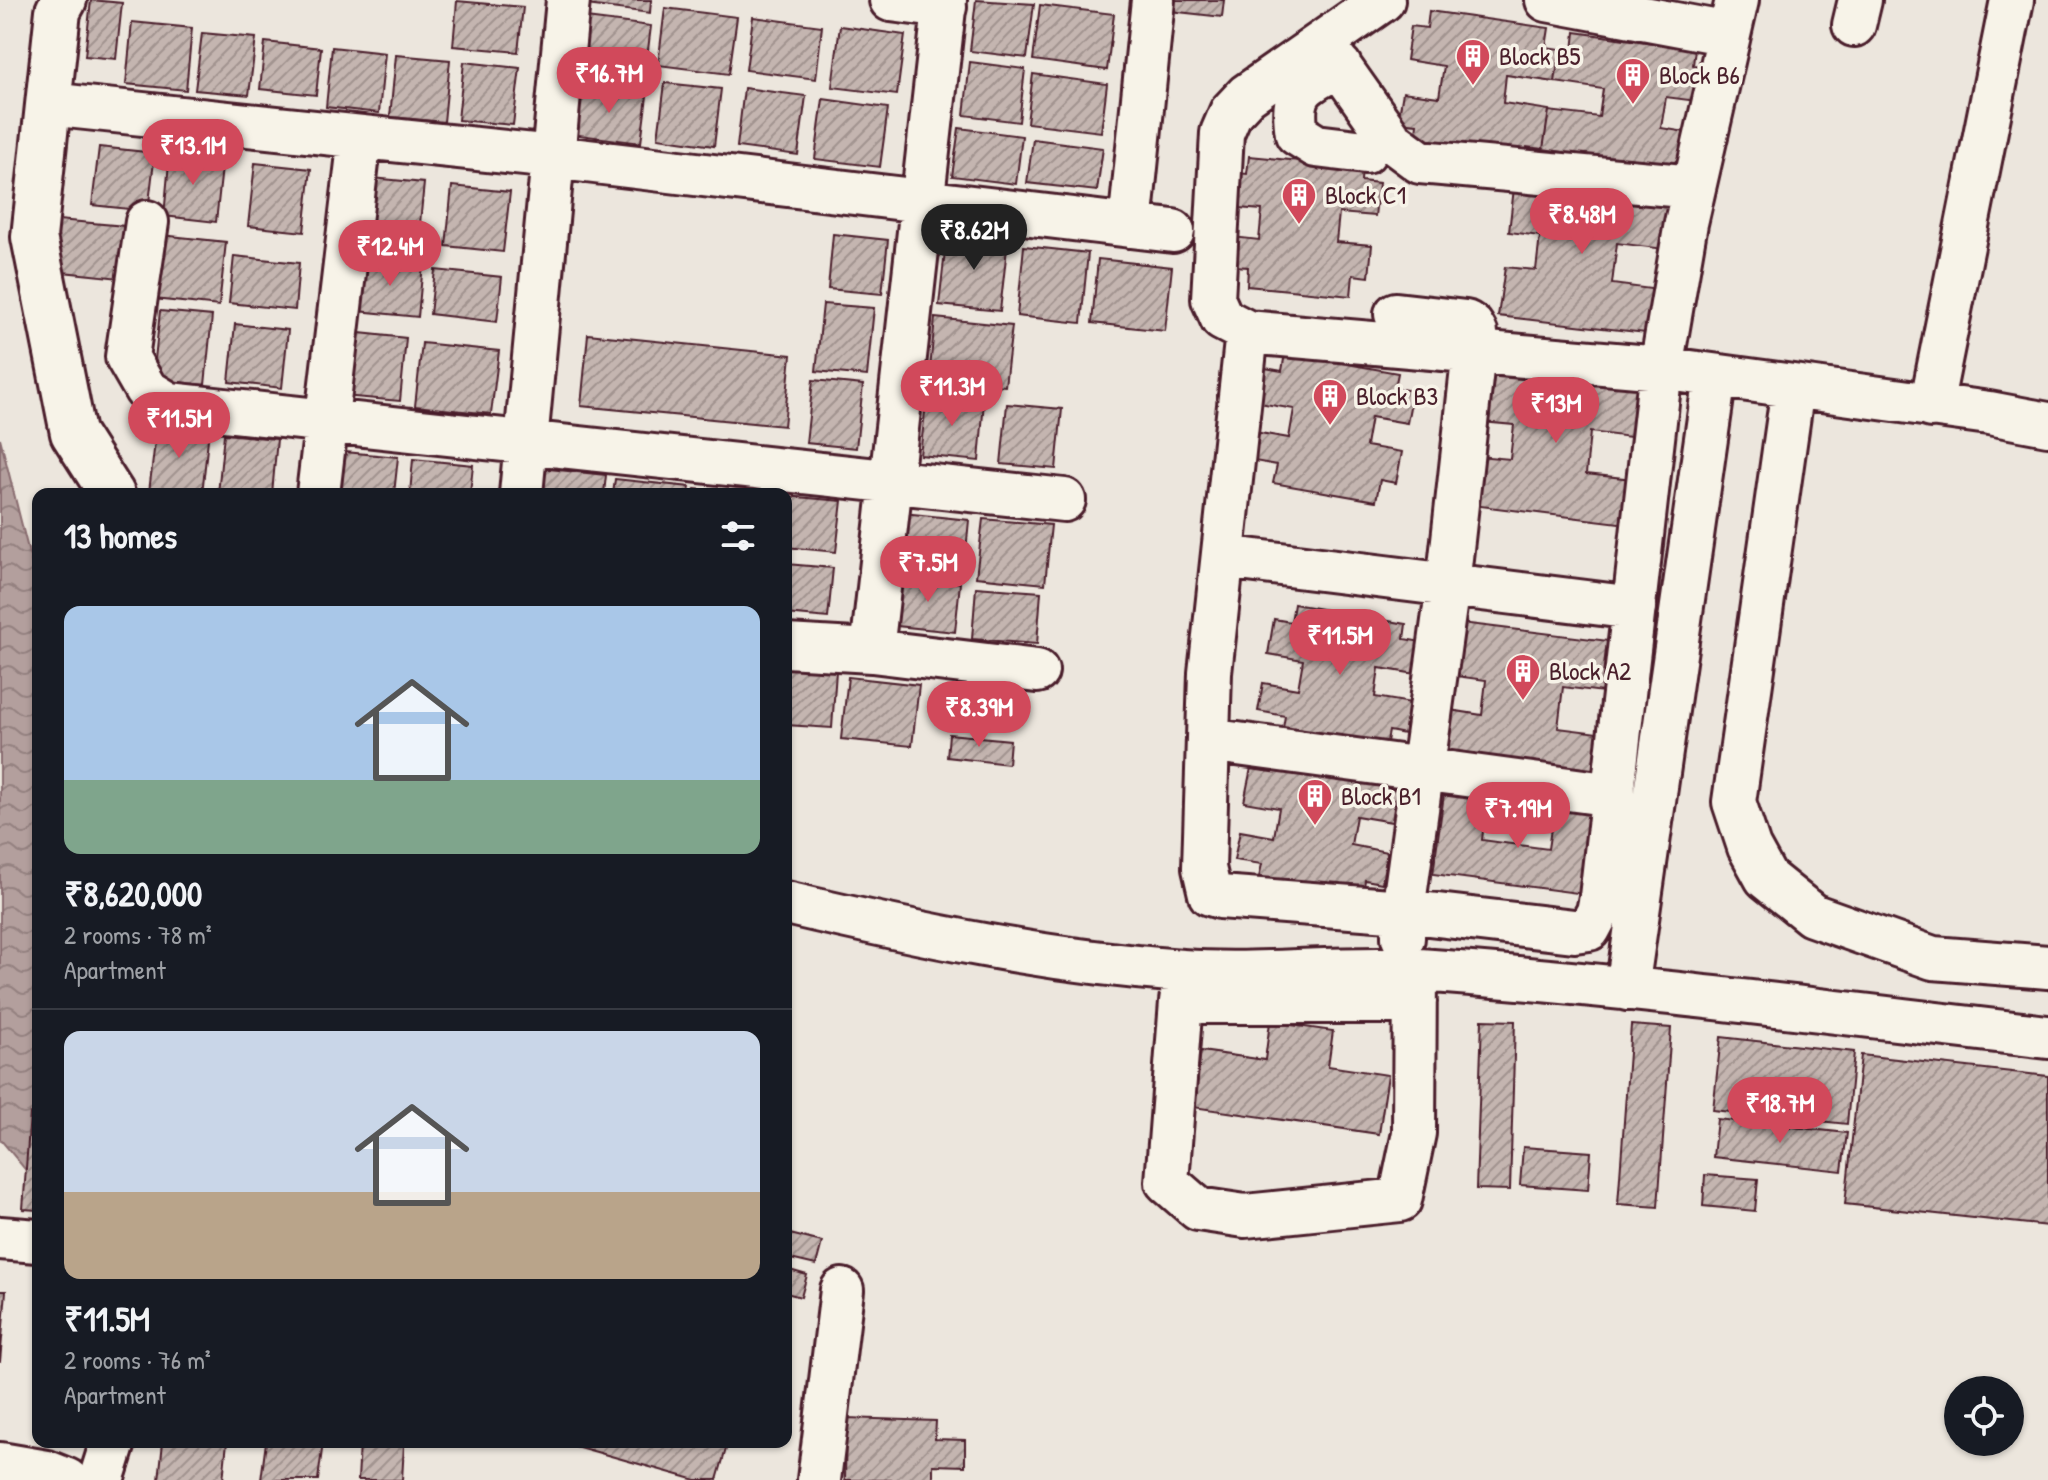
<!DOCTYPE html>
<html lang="en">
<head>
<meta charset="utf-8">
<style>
  body { margin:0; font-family:"Patrick Hand",sans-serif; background:#20242c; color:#f1f3f6; height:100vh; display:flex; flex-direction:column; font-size:30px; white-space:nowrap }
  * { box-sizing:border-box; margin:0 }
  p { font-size:26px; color:#9ea1a6 }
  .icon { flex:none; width:44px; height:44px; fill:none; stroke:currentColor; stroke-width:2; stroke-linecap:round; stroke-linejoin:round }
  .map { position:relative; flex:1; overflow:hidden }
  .side { position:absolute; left:32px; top:488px; width:760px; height:960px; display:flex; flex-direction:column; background:#171b24; border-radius:16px; box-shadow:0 2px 6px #0004 }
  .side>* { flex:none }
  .buttons { position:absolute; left:1944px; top:1376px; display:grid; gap:16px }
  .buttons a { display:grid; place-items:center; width:80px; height:80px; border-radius:50%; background:#171b24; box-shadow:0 2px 6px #0004; font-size:40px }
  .price { position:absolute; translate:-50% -68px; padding:0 18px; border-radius:28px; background:#d1495b; color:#fff; font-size:26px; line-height:52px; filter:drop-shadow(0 2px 4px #0008) }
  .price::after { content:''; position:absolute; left:50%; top:48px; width:24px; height:18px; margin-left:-12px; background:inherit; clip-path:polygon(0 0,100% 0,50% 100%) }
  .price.selected { background:#222; color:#fff }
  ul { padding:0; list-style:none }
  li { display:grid; align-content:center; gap:16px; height:424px; padding:0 32px }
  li+li { border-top:2px solid #363941 }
  li span { display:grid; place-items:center; height:248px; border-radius:16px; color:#555 }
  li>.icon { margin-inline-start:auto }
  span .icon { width:144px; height:144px; fill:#fffc; stroke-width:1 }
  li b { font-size:34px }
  h2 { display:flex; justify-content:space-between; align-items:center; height:96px; padding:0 32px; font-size:34px }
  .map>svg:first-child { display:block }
</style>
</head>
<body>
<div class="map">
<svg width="2048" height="1480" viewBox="0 0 2048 1480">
  <defs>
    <pattern id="water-waves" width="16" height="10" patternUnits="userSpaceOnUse" patternTransform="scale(2)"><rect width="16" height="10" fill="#b39f9d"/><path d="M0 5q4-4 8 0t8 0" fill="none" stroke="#948180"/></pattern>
    <pattern id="building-hatch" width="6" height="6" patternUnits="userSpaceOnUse" patternTransform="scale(2)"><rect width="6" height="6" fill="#c4b5b0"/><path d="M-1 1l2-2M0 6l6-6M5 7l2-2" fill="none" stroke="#a1938f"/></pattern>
  </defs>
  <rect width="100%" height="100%" fill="#ece6dd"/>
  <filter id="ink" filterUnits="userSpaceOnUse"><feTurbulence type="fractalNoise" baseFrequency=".0125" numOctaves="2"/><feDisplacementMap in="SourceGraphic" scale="16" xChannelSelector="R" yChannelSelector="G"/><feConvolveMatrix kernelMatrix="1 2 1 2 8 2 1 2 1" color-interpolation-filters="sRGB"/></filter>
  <g filter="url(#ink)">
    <path fill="url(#water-waves)" stroke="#896c6f" stroke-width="2" d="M0,438L38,589V1185L0,1139Z"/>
    <path fill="url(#building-hatch)" stroke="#4a1f2b" stroke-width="2" d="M91,0L122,3L116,59L85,56Z
      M587,0H651L650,13L587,5Z
      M976,0L1034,4L1027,58L970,51Z
      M1162,0H1224L1222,17L1161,10Z
      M457,1L523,7L518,52L453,46Z
      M1040,5L1114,14L1107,70L1033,60Z
      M665,8L737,17L729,74L658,65Z
      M1429,11L1549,28L1546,47L1560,49L1555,82L1506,75L1503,103L1549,110L1543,149L1527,147L1526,155L1415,140L1417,124L1398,122L1403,92L1439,97L1444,66L1406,60L1411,26L1427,28Z
      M753,17L822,26L816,79L746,70Z
      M586,18L651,26L644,82L579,74Z
      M132,22L192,28L186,90L126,84Z
      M840,26L905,35L897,95L832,87Z
      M1575,32L1695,49L1693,65L1708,67L1704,102L1666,97L1661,128L1698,134L1694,163L1676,161L1674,176L1563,161L1564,152L1543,149L1549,111L1599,117L1603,89L1555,82L1560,49L1573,51Z
      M202,33L256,38L249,95L195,90Z
      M265,42L321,48L316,95L260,89Z
      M332,47L385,53L379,113L326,107Z
      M396,55L450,60L444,122L390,117Z
      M464,62L520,68L513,125L458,120Z
      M970,62L1025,69L1019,122L964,115Z
      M1033,74L1107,84L1101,132L1027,123Z
      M665,83L721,89L714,146L658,138Z
      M577,87L647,96L641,143L571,134Z
      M744,88L806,96L798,155L737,147Z
      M823,99L888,108L880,167L815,159Z
      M959,128L1022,136L1016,184L952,176Z
      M1033,139L1103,148L1097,191L1027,183Z
      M99,147L155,153L148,211L92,205Z
      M170,152L223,158L216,222L164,216Z
      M1249,156L1362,167L1361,181L1379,183L1375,216L1339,213L1336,242L1372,245L1369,277L1353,275L1351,296L1247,286L1248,267L1221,265L1224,236L1259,240L1262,210L1227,207L1230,172L1247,174Z
      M255,163L311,169L304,232L248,226Z
      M372,178L424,183L418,244L366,238Z
      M1515,179L1671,198L1664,249L1617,243L1612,284L1659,290L1654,334L1498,316L1505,267L1536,270L1540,236L1509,232Z
      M452,186L510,192L503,252L446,246Z
      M58,220L125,226L120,278L53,271Z
      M947,233L1008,239L1000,311L939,305Z
      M833,234L888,240L882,294L828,289Z
      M161,235L226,242L219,306L154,299Z
      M1024,246L1088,253L1081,323L1017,316Z
      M234,256L299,263L295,310L229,303Z
      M363,258L423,264L418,317L358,311Z
      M1098,259L1172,267L1165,331L1092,323Z
      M435,270L502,277L497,322L430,314Z
      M823,304L874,308L867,376L816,371Z
      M160,311L212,316L205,385L153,379Z
      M935,318L1012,326L1005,386L929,379Z
      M235,324L288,330L282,388L229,382Z
      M350,332L406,338L400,401L343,396Z
      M588,334L791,355L784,426L581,406Z
      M422,343L499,351L491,414L415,406Z
      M1285,353L1398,373L1395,388L1413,391L1407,423L1371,417L1366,446L1402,452L1396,483L1380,480L1376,501L1273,483L1277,465L1249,460L1254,432L1289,438L1294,409L1259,403L1265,368L1282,371Z
      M1489,368L1644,387L1638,438L1590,432L1586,474L1633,479L1627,524L1472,505L1478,456L1510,459L1514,425L1482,422Z
      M813,380L863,385L856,448L806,443Z
      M927,395L984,401L979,461L920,455Z
      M1007,404L1062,409L1056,469L1001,464Z
      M157,425L209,430L202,494L149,492Z
      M224,434L277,439L272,494H218Z
      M345,452L398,457L394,494H341Z
      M413,459L473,465L470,494H410Z
      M539,468L606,475L604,494H537Z
      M615,479L690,487L689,494H613Z
      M695,489L741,494H694Z
      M786,496L842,501L836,552L786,547Z
      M903,513L969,520L964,572L898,565Z
      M983,519L1051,525L1045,584L976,577Z
      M786,564L833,568L828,618L786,614Z
      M902,577L960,583L955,632L897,626Z
      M976,587L1041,592L1037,644L972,639Z
      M1294,604L1406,624L1404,639L1422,642L1416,674L1379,668L1375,697L1411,703L1405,734L1389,731L1385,752L1282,734L1285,716L1258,711L1263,683L1298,689L1303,660L1268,654L1274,619L1291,622Z
      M1461,623L1617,642L1611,693L1563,687L1558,728L1606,734L1600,779L1445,760L1450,710L1482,715L1486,680L1455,676Z
      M786,668L836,671L832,728L786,725Z
      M848,677L919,685L912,746L841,739Z
      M949,734L1010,740L1008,764L947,757Z
      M1271,753L1383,772L1381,787L1398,790L1392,822L1356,816L1351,845L1387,852L1382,883L1365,880L1362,900L1258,882L1262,864L1234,860L1240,831L1274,837L1279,808L1244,802L1251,768L1267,771Z
      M1444,794L1487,800L1482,840L1548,849L1554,808L1603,814L1592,895L1433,874Z
      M1482,1020L1515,1021L1510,1190L1476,1189Z
      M1270,1022L1333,1031L1328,1066L1388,1075L1379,1134L1193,1107L1201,1051L1265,1060Z
      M1631,1025L1671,1028L1658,1207L1618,1204Z
      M1721,1037L1854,1052L1847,1124L1713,1110Z
      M1861,1055L2048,1076V1226L1845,1204Z
      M30,1114L38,1115V1210L23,1209Z
      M1717,1119L1847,1133L1842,1171L1713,1157Z
      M1523,1147L1591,1152L1588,1190L1520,1185Z
      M1705,1175L1758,1179L1755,1211L1703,1206Z
      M786,1233L822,1242L816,1265L786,1258Z
      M786,1269L807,1275L801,1297L786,1293Z
      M0,1291H6L0,1362Z
      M846,1418L936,1421L935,1439L965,1440V1466L933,1465V1480H845Z
      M163,1442H227L223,1480H159Z
      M266,1442H323L318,1480H261Z
      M561,1442H728L717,1480H696Z
      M360,1443L404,1445L402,1480H358Z"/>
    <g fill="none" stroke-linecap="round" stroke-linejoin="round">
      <g stroke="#4a1f2b" stroke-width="48">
        <path id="minor" d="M891,0L945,7
          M1383,0L1247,95L1231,112L1222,133L1213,299L1222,319L1247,332L1210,673L1204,868L1210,894L1220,897L1403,911V938
          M1547,0L1729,34
          M1854,25L1860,0
          M1323,43L1393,142L1420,162L1694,187
          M1340,66C1303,85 1290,89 1297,134L1316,146L1365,152
          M48,104L553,157L1173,231
          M147,222L127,357L146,390L169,404L1064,500
          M1130,226L1153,0
          M1396,314L1466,322L1472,326L1476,333L1448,585L1403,911L1574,931L1589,929L1598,912L1601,897L1661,368L1686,223L1737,0
          M1247,332L1661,368L1989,413L2048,424
          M1793,387L1734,802L1749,847L1766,878L1812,915L1933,958L2048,967
          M1931,406L2012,0
          M318,494L360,137
          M521,494L568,0
          M1224,557L1634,608
          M786,646L872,651L1037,671
          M872,651L945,0
          M1208,740L1613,795
          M786,903C918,934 1047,961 1182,971C1261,977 1340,965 1419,970C1629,985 1839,1013 2048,1037
          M1185,972L1181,1002L1167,1182L1198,1209L1245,1216L1400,1200L1414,1133L1415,970
          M1627,989L1715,376
          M1181,1002H1415
          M0,1238L38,1241
          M0,1464L47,1472L67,1480
          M819,1480L842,1290"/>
      </g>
      <g stroke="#4a1f2b" stroke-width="50">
        <path id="tertiary" d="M64,0L58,11L34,237L73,433L112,494
          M101,1480L113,1442"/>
      </g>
      <use href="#minor" stroke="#f7f3e8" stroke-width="42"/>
      <use href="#tertiary" stroke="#f7f3e8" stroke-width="44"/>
    </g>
  </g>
  <defs>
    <g id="building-pin" transform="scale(1.8)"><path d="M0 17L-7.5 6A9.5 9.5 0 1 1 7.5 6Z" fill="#d1495b" stroke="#f7f3e8"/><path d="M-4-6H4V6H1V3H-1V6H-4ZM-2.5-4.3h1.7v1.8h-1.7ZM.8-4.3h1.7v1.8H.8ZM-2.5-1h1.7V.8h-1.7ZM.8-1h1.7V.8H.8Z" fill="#fff"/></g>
  </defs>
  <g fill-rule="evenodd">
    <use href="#building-pin" x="1473" y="56"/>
    <use href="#building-pin" x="1633" y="75"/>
    <use href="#building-pin" x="1299" y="195"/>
    <use href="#building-pin" x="1330" y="396"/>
    <use href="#building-pin" x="1523" y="671"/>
    <use href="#building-pin" x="1315" y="796"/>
  </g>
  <g text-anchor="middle" stroke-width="7" stroke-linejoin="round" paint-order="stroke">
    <g font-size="26" fill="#4a1f2b" stroke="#f7f3e8" text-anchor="start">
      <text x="1499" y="65">Block B5</text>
      <text x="1659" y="84">Block B6</text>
      <text x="1325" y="204">Block C1</text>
      <text x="1356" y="405">Block B3</text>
      <text x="1549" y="680">Block A2</text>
      <text x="1341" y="805">Block B1</text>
    </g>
  </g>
</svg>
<div class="buttons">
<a><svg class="icon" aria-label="locate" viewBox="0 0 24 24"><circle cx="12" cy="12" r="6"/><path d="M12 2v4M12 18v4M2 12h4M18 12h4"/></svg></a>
</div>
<b class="price" style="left:609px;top:115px">₹16.7M</b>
<b class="price" style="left:193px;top:187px">₹13.1M</b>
<b class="price" style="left:1582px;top:256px">₹8.48M</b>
<b class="price selected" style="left:974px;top:272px">₹8.62M</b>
<b class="price" style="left:390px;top:288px">₹12.4M</b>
<b class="price" style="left:952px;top:428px">₹11.3M</b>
<b class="price" style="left:1556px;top:445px">₹13M</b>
<b class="price" style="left:179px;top:460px">₹11.5M</b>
<b class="price" style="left:928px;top:604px">₹7.5M</b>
<b class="price" style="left:1340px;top:677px">₹11.5M</b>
<b class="price" style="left:979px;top:749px">₹8.39M</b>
<b class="price" style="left:1518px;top:850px">₹7.19M</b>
<b class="price" style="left:1780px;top:1145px">₹18.7M</b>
<section class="side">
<h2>13 homes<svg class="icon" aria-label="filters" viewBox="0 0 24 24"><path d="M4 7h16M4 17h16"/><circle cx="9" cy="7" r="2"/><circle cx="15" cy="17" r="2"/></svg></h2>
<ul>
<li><span style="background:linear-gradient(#a9c7e8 70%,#7fa58c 0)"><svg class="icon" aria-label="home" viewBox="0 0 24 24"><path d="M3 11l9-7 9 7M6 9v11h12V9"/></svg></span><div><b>₹8,620,000</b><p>2 rooms · 78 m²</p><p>Apartment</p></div></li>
<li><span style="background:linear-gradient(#c9d6e8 65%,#b9a48a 0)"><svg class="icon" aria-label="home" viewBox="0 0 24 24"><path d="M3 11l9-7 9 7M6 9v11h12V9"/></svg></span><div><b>₹11.5M</b><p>2 rooms · 76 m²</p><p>Apartment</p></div></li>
</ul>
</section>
</div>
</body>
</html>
